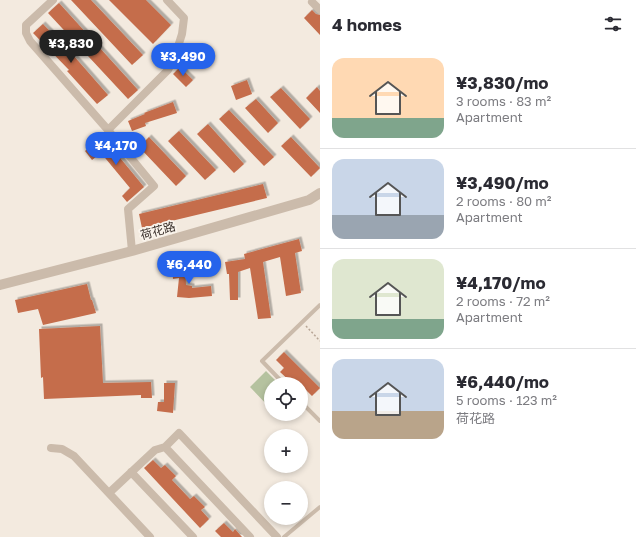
<!DOCTYPE html>
<html lang="en">
<head>
<meta charset="utf-8">
<style>
  body { margin:0; font-family:"Golos Text","Noto Sans SC",sans-serif; background:#f7f7f7; color:#2b2b33; height:100vh; display:flex; flex-direction:column; font-size:15px; white-space:nowrap }
  * { box-sizing:border-box; margin:0 }
  p { font-size:13px; color:#7c7c81 }
  .icon { flex:none; width:22px; height:22px; fill:none; stroke:currentColor; stroke-width:2; stroke-linecap:round; stroke-linejoin:round }
  .map { position:relative; flex:1; overflow:hidden }
  .sheet { display:flex; flex-direction:column; background:#fff; width:316px }
  .sheet>* { flex:none }
  .buttons { position:absolute; left:264px; top:377px; display:grid; gap:8px }
  .buttons a { display:grid; place-items:center; width:44px; height:44px; border-radius:50%; background:#fff; box-shadow:0 2px 6px #0003; font-size:20px }
  .price { position:absolute; translate:-50% -34px; padding:0 9px; border-radius:14px; background:#2563eb; color:#fff; font-size:13px; line-height:26px; filter:drop-shadow(0 1px 2px #0008) }
  .price::after { content:''; position:absolute; left:50%; top:24px; width:12px; height:9px; margin-left:-6px; background:inherit; clip-path:polygon(0 0,100% 0,50% 100%) }
  .price.selected { background:#222; color:#fff }
  ul { padding:0; list-style:none }
  li { display:flex; align-items:center; gap:12px; height:100px; padding:0 12px }
  li+li { border-top:1px solid #e1e1e2 }
  li span { display:grid; place-items:center; flex:none; width:112px; height:80px; border-radius:12px; color:#555 }
  li>.icon { margin-inline-start:auto }
  span .icon { width:48px; height:48px; fill:#fffc; stroke-width:1 }
  li b { font-size:17px }
  h2 { display:flex; justify-content:space-between; align-items:center; height:48px; padding:0 12px; font-size:17px }
  main { display:flex; flex:1; min-height:0 }
  .map>svg:first-child { display:block }
</style>
</head>
<body>
<main>
<div class="map">
<svg width="320" height="537" viewBox="0 0 320 537">
  <defs>
    <filter id="shadow"><feDropShadow dx="2.5" dy="-2.5" stdDeviation="0" flood-color="#0004"/></filter>
  </defs>
  <rect width="100%" height="100%" fill="#f3eadf"/>
  <path fill="#b5c29f" d="M266,371L279,384H271L270,408L250,387Z"/>
  <path fill="#c56d4b" filter="url(#shadow)" d="M71,0H91L143,55L132,65Z
    M109,0H146L171,25L153,44Z
    M59,3L138,90L128,99L48,13Z
    M312,10L316,14L320,15V35L304,18Z
    M43,24L73,55L108,95L97,104L67,71L69,70L33,33Z
    M180,67L193,80L186,87L173,74Z
    M247,80L252,94L236,100L231,86Z
    M317,87L320,91V113L306,98Z
    M281,88L310,119L300,129L270,97Z
    M256,99L278,123L268,133L245,108Z
    M173,102L177,113L145,123L146,126L132,131L128,121L145,114L144,113Z
    M229,110L274,157L264,166L219,119Z
    M208,124L244,164L234,173L197,134Z
    M179,131L216,170L205,180L168,141Z
    M102,136L144,187L127,202L122,196L130,188L101,153L92,160L85,151Z
    M149,137L186,176L176,186L139,147Z
    M291,137L320,168L311,177L281,146Z
    M263,184L267,198L142,228L139,214Z
    M299,239L302,251L295,253L301,293L286,296L280,257L263,262L271,318L258,319L250,268L238,272V300H230L229,274H227L225,262L245,259L244,254Z
    M185,265L186,285L192,286V288L211,286L212,296L189,298L177,297L179,278L173,279L172,266Z
    M87,284L91,300H92L96,313L43,325L38,309L18,313L15,300Z
    M100,326L103,383L151,382L152,398H141V395L44,399L43,377L41,378L39,329Z
    M284,352L320,388L312,396L305,389L301,393V384H293L280,372L284,368L276,360Z
    M164,383H175L173,413L157,411L158,402H164Z
    M153,460L161,468L165,465L176,476L172,480L190,499L194,496L205,507L201,510L209,519L200,528L144,468Z
    M224,523L233,532L235,529L242,537H221L215,531Z"/>
  <g fill="none" stroke-linecap="round" stroke-linejoin="round">
    <path stroke="#b7a595" stroke-width="1.5" stroke-dasharray="2 2" stroke-linecap="butt" d="M306,326L320,341"/>
    <path stroke="#cbbbab" stroke-width="4" d="M284,384L262,361L320,305
      M301,402L320,421
      M284,537L320,507"/>
    <path stroke="#cbbbab" stroke-width="8" d="M53,0L26,25V33L30,41L108,130
      M312,2L320,10
      M132,251L128,209L154,186L108,130L168,70L175,56L182,34L184,18L167,0
      M165,447L250,537
      M51,448L62,449L74,456L150,537
      M131,472L193,537
      M109,493L155,450L165,447L179,433L277,537"/>
    <path stroke="#cbbbab" stroke-width="10" d="M0,285L132,251L309,200L320,193"/>
  </g>
  <g text-anchor="middle" stroke-width="3.5" stroke-linejoin="round" paint-order="stroke">
    <g font-size="12" fill="#392f2a" stroke="#faf4ec">
      <text transform="translate(158 231) rotate(-16)" y="4">荷花路</text>
    </g>
  </g>
</svg>
<div class="buttons">
<a><svg class="icon" aria-label="locate" viewBox="0 0 24 24"><circle cx="12" cy="12" r="6"/><path d="M12 2v4M12 18v4M2 12h4M18 12h4"/></svg></a>
<a>+</a>
<a>−</a>
</div>
<b class="price selected" style="left:71px;top:64px">¥3,830</b>
<b class="price" style="left:183px;top:77px">¥3,490</b>
<b class="price" style="left:116px;top:166px">¥4,170</b>
<b class="price" style="left:189px;top:285px">¥6,440</b>
</div>
<section class="sheet">
<h2>4 homes<svg class="icon" aria-label="filters" viewBox="0 0 24 24"><path d="M4 7h16M4 17h16"/><circle cx="9" cy="7" r="2"/><circle cx="15" cy="17" r="2"/></svg></h2>
<ul>
<li><span style="background:linear-gradient(#ffd9b3 75%,#7fa58c 0)"><svg class="icon" aria-label="home" viewBox="0 0 24 24"><path d="M3 11l9-7 9 7M6 9v11h12V9"/></svg></span><div><b>¥3,830/mo</b><p>3 rooms · 83 m²</p><p>Apartment</p></div></li>
<li><span style="background:linear-gradient(#c9d6e8 70%,#9aa5b1 0)"><svg class="icon" aria-label="home" viewBox="0 0 24 24"><path d="M3 11l9-7 9 7M6 9v11h12V9"/></svg></span><div><b>¥3,490/mo</b><p>2 rooms · 80 m²</p><p>Apartment</p></div></li>
<li><span style="background:linear-gradient(#dfe7d0 75%,#7fa58c 0)"><svg class="icon" aria-label="home" viewBox="0 0 24 24"><path d="M3 11l9-7 9 7M6 9v11h12V9"/></svg></span><div><b>¥4,170/mo</b><p>2 rooms · 72 m²</p><p>Apartment</p></div></li>
<li><span style="background:linear-gradient(#c9d6e8 65%,#b9a48a 0)"><svg class="icon" aria-label="home" viewBox="0 0 24 24"><path d="M3 11l9-7 9 7M6 9v11h12V9"/></svg></span><div><b>¥6,440/mo</b><p>5 rooms · 123 m²</p><p>荷花路</p></div></li>
</ul>
</section>
</main>
</body>
</html>
